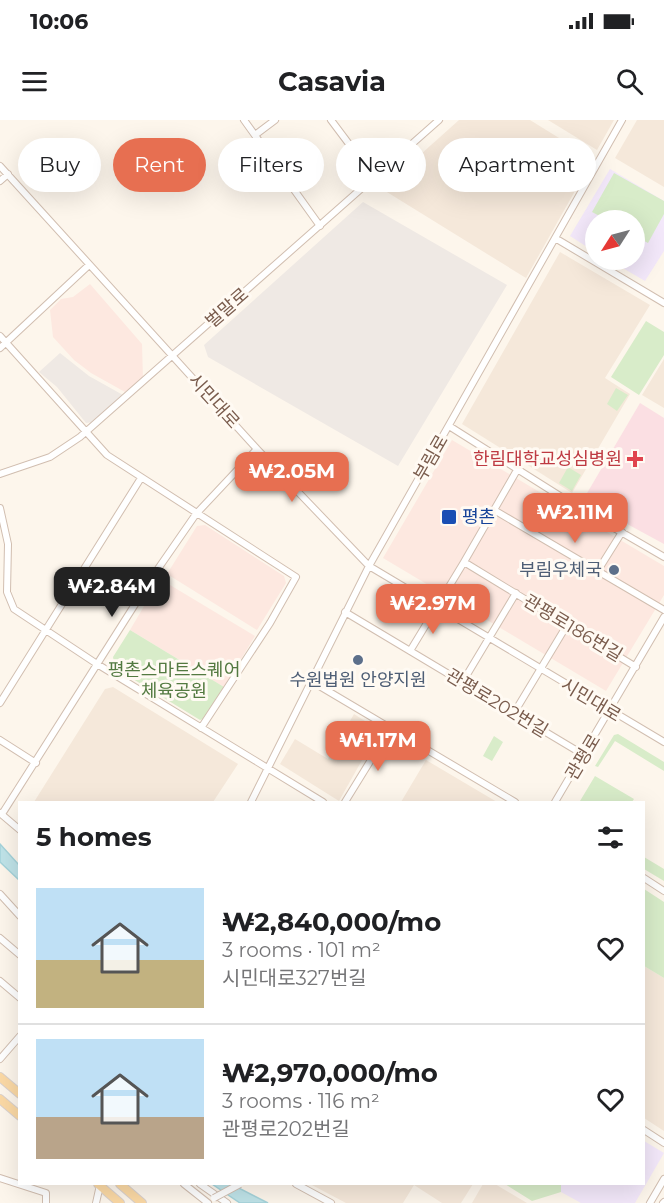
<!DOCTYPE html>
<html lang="en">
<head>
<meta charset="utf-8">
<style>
  body { margin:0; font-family:Montserrat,"Noto Sans KR",sans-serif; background:#f2f2f2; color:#202124; height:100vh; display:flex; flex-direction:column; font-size:22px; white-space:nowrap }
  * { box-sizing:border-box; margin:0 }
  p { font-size:20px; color:#757577 }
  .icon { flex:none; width:33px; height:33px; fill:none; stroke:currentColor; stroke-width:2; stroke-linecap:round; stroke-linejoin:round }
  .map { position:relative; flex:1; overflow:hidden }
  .drawer { position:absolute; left:18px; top:681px; width:627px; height:384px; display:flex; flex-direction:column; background:#fff; border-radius:0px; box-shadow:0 6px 24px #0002 }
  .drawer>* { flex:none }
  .banner { position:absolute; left:18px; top:18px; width:628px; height:54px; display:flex; gap:12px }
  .needle { width:39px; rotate:234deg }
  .controls { position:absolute; left:585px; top:90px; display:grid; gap:12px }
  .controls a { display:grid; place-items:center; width:60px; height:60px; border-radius:50%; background:#fff; box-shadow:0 6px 24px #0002; font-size:30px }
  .price { position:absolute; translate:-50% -51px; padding:0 14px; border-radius:12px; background:#e76f51; color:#fff; font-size:20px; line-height:39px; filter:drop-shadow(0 2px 3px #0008) }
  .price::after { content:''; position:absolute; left:50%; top:36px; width:18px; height:14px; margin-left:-9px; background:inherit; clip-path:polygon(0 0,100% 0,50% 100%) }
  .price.current { background:#222; color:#fff }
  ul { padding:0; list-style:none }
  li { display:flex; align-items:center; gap:18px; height:150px; padding:0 18px }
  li+li { border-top:2px solid #e0e0e0 }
  li span { display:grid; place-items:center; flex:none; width:168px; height:120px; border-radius:0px; color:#555 }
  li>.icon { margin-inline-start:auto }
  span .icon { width:72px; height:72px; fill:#fffc; stroke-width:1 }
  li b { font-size:26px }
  h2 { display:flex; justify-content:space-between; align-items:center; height:72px; padding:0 18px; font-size:26px }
  .chip { padding:0 21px; border-radius:27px; background:#fff; box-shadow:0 6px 24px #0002; font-size:21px; line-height:54px }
  .chip.current { background:#e76f51; color:#fff }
  .status { display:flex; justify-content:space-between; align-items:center; height:42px; padding:0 30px; background:#fff; direction:ltr }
  .status svg { height:16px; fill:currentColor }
  header { display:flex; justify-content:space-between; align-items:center; height:78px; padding:0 18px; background:#fff; font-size:27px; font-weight:700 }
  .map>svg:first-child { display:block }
</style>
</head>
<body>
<div class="status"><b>10:06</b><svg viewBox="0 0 49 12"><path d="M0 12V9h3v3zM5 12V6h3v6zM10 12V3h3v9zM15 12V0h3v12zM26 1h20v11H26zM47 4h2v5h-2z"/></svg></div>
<header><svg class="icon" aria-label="menu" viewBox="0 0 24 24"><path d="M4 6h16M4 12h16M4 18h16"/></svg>Casavia<svg class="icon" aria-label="search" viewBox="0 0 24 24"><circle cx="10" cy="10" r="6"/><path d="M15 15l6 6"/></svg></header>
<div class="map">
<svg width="664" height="1083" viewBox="0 0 664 1083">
  <rect width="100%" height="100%" fill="#fdf6ec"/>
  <path fill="#f5e8da" d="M459,0H530L593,39L526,158L382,69Z
    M548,0H614L597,30Z
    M637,0H664V67L615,38Z
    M560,132L650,185L605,258L630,274L572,373L462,304Z
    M664,239V288L642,275Z
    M113,567L238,644L213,682H34L105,569Z
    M354,594L379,610L339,681L280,644L295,619L328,639Z
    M426,640L497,682H401Z
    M644,846L664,858V1011L644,998Z
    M310,1064H473L461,1083H442L414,1065L403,1083H346Z
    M483,1064H495L527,1083H472Z"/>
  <path fill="#fde8e0" d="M90,164L142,224L143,259L125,272L91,253L74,240L53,217L50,190L61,179L73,177Z
    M452,320L664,446V475L606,571L383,438Z
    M205,405L284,456L286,463L257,510L167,454L197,406Z
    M160,459L255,516L224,567L130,510Z"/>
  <path fill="#efe9e4" d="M363,82L507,165L398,346L208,237L204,225Z
    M60,233L89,256L123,275L94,302L86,303L57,267L39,252Z"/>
  <path fill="#f3e8fa" d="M610,49L664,81V131L645,161L609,140H634V100H596L595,132L570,116Z
    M644,1021L664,1033L635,1083H581L561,1072V1064H644Z"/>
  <path fill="#fbdfe3" d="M640,283L664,298V424L583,380Z"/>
  <path fill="#d8ecc9" d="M614,53L664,81V94L648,123L635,116L634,100H607L592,92Z
    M646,201L664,212V235L639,275L611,257Z
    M616,268L628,275L617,291L607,284Z
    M568,347L581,355L572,371L559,363Z
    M130,510L224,567L206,598L200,600L115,548L113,537Z
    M618,614L664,642V651L615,621L598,647L595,646L614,615Z
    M494,616L503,622L492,641L483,636Z
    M595,656L634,679L632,682L580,681Z
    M644,737L664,749V761L644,749Z
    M644,769L664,782V858L644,846Z
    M505,1064H561V1072L532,1081Z"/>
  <path fill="#bfe3e8" stroke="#a5d3da" stroke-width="1.5" d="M0,724L19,745V760L0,742Z
    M212,1064H231L268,1083H240Z"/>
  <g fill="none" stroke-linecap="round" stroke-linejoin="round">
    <g stroke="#d1beb0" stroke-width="8">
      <path id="minor" d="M244,0L320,106
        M331,0L373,56
        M255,15L275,0
        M0,46L257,329L369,446L664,622
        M0,61L8,54
        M555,118L664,183
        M0,216L107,335L296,457L270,503L201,608
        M0,228L89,145
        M449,306L571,383L664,437
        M517,350L494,390L664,490
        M0,354L50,337L80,317L439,0
        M0,388L8,424L7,472L14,489L97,544L323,682
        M464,442L494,390
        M597,452L622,412
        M345,492L584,635
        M410,531L464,442L636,547
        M311,561L515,682
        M462,563L516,473
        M0,583L141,358
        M514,593L567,505
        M0,620L36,643
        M251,682L369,446L622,0
        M345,682L390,609
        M555,682L664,497
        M0,693L20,710
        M2,694L153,456L196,394L257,329
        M644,758L664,771
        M0,774L20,796
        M0,818L20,835
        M0,861L20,878
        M0,939L20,916
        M644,1010L664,1023
        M0,1058L46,1073V1083
        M184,1064L208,1083
        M200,1064L227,1083
        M296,1064L331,1083
        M96,1083L100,1065
        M650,1083L664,1059
        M663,1083L664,1082"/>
    </g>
    <g stroke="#dad1cd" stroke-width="10">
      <path id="major" d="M0,957L20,974
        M0,979L20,996
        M98,1064L120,1083
        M120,1064L142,1083"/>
    </g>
    <use href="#minor" stroke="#fff" stroke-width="6"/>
    <use href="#major" stroke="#fbd9a5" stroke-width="8"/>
    <g stroke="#d1beb0" stroke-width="8" stroke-linecap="butt">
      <path id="minor-bridge" d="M214,1078L240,1064"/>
    </g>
    <use href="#minor-bridge" stroke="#fff" stroke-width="6"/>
  </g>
  <path fill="#e0444e" stroke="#fffaf3" stroke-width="2" d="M632 330h6v6h6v6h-6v6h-6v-6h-6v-6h6z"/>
  <rect fill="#1a4fb4" stroke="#fffaf3" stroke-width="2" x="441" y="389" width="16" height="16" rx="3"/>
  <g fill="#5c6f8a" stroke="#fffaf3" stroke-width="2">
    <circle cx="614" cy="450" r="6"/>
    <circle cx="358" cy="540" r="6"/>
  </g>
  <g text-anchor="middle" stroke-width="6" stroke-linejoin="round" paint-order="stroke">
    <g font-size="18" fill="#7a5c4d" stroke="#fffaf3">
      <text transform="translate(227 188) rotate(-41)" y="6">벌말로</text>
      <text transform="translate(214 281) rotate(48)" y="6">시민대로</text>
      <text transform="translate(431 338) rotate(-60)" y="6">부림로</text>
      <text transform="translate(573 508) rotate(31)" y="6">관평로186번길</text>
      <text transform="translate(591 580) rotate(31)" y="6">시민대로</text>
      <text transform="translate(497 583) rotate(31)" y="6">관평로202번길</text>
      <text transform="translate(583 637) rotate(-59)" y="6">관평로</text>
    </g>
    <g font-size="18" fill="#be3a42" stroke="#fffaf3" text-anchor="end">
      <text x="622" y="345">한림대학교성심병원</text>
    </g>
    <g font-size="18" fill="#164399" stroke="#fffaf3" text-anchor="start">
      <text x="462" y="403">평촌</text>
    </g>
    <g font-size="18" fill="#4e5e75" stroke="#fffaf3" text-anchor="end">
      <text x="602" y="456">부림우체국</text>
      <text x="358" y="566" text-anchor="middle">수원법원 안양지원</text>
    </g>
    <g font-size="18" fill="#537a41" stroke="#fffaf3">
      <text x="174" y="556">평촌스마트스퀘어<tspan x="174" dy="21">체육공원</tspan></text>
    </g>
  </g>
</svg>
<div class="controls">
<a><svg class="needle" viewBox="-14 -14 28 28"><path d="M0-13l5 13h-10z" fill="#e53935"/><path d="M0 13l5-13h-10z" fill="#757577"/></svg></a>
</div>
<b class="price" style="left:292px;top:383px">₩2.05M</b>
<b class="price" style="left:575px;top:424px">₩2.11M</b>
<b class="price current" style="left:112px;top:498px">₩2.84M</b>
<b class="price" style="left:433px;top:515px">₩2.97M</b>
<b class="price" style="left:378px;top:652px">₩1.17M</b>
<div class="banner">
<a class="chip">Buy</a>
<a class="chip current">Rent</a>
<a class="chip">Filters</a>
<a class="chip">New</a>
<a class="chip">Apartment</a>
</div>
<section class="drawer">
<h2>5 homes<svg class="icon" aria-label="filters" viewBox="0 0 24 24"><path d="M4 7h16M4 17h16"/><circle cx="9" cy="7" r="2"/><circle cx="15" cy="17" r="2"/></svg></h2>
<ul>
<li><span style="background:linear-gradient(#bfe0f5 60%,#c2b280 0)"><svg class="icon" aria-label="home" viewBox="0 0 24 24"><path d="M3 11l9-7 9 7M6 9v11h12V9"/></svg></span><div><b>₩2,840,000/mo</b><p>3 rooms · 101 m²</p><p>시민대로327번길</p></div><svg class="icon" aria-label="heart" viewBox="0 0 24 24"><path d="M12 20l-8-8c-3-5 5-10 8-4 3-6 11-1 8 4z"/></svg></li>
<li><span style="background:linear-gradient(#bfe0f5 65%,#b9a48a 0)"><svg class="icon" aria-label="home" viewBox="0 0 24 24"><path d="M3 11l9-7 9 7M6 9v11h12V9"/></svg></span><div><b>₩2,970,000/mo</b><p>3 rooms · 116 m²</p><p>관평로202번길</p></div><svg class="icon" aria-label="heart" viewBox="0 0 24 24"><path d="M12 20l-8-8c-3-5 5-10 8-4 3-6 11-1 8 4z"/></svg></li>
</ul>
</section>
</div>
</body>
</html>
